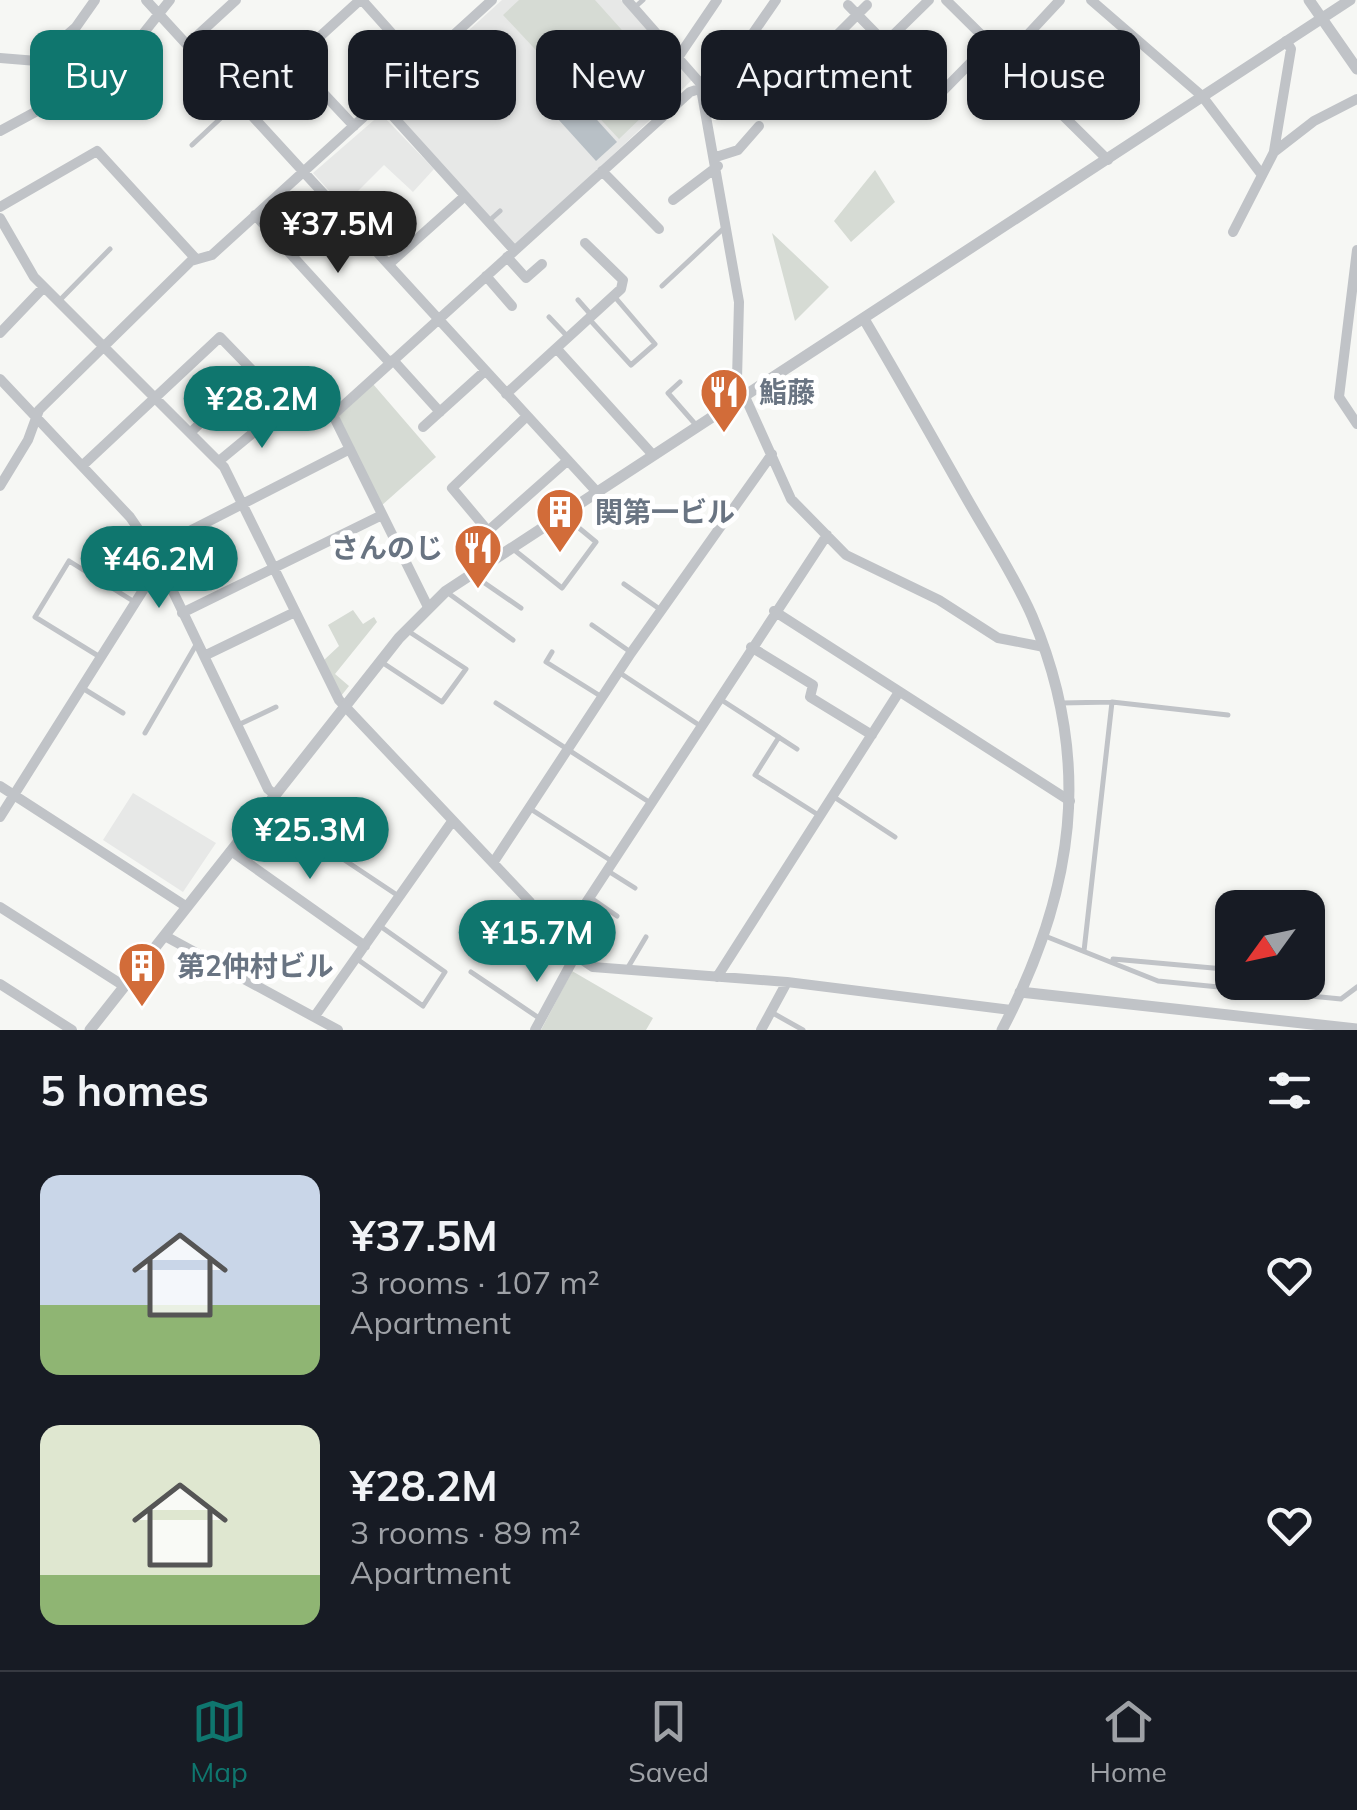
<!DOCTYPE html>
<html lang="en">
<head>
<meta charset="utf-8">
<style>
  body { margin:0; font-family:Mulish,"Noto Sans JP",sans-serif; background:#242831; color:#f1f3f6; height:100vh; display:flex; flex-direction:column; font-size:38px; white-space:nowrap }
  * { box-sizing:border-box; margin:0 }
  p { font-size:32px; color:#9ea1a6 }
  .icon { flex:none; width:55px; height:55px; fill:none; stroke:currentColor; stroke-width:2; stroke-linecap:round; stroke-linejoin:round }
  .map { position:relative; height:1030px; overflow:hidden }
  .sheet { display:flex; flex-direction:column; background:#171b24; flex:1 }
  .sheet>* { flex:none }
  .banner { position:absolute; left:30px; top:30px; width:1298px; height:90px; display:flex; gap:20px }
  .needle { width:65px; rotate:237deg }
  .fabs { position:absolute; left:1215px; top:890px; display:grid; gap:20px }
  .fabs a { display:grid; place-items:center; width:110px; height:110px; border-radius:20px; background:#171b24; box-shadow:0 2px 8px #0004; font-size:50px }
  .price { position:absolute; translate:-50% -85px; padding:0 22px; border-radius:35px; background:#0f766e; color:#fff; font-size:32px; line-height:65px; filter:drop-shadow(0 2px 5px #0008) }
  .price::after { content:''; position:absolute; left:50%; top:60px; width:30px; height:22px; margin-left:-15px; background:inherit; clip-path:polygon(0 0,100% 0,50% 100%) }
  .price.active { background:#222; color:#fff }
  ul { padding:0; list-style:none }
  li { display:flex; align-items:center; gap:30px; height:250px; padding:0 40px }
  li span { display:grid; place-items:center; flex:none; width:280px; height:200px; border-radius:20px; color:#555 }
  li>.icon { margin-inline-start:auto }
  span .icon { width:120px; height:120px; fill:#fffc; stroke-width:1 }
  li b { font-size:42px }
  h2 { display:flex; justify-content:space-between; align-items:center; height:120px; padding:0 40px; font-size:42px }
  .chip { padding:0 35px; border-radius:20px; background:#171b24; box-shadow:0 2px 8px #0004; font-size:35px; line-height:90px }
  .chip.active { background:#0f766e; color:#fff }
  .tabs { display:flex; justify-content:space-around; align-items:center; height:140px; border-top:2px solid #363941; background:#171b24; font-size:28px; color:#9ea1a6 }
  .tabs a { display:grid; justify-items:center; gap:5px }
  .tabs .active { color:#0f766e }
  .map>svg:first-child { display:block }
</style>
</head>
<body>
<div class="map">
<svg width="1357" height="1030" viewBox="0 0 1357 1030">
  <rect width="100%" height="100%" fill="#f6f7f4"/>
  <path fill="#e7e8e7" d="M502,0H621L692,80L519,244H512L390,109V102Z
    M381,114L434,169L413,192L384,165L343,206L313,173Z
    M133,793L216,843L183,892L103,840Z"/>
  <path fill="#d6dbd4" d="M519,0H595L673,87L619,139L503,15Z
    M875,170L895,202L851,242L834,221Z
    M772,233L829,287L795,321Z
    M373,384L436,457L381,506L338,417Z
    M353,610L363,624L374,617L377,622L335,674L349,686L341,696L324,660L339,646L328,625Z
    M572,971L653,1018L646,1030H541Z"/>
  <path fill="#b8c0c6" d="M579,100L617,142L596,161L558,119Z"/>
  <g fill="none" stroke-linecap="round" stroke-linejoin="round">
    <path stroke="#c0c3c7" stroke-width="5" d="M634,8L643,0
      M460,30L498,80
      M192,145L238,102
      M490,220L500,211
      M662,286L725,227
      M60,300L110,249
      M578,300L592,316
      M549,317L568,337
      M590,320L631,365L655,344L614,296
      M680,382L668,393L696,425
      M513,549L562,588L596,542L562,514
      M473,575L521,608
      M624,584L661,610
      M448,593L513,640
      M592,625L629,651
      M552,652L546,662L602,697
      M100,657L35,617L69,561L133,601
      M380,661L442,702L466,669L408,631
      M620,673L699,725
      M84,689L123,713
      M720,699L797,749
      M1112,702L1228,715
      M496,703L649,802
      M1061,703L1112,702L1084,951
      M238,725L276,707
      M145,733L196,645
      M779,737L755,775L820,816
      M834,797L895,837
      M529,808L610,860
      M340,857L397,895
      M608,871L635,888
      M591,898L617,916
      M1045,936L1158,981L1341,999L1357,987
      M357,959L423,1006L445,972L380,926
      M1113,959L1224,969
      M627,969L646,937
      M471,972L539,1018
      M771,1012L803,1030"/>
    <path stroke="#c0c3c7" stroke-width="10" d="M146,0L597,492
      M362,0L421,66
      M627,0L700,83L739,302L737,379L791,499L846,555L939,600L998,638L1044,647
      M946,0L1108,160
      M1091,0L1202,96L1262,175
      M848,5L937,96
      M885,43L929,0
      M187,45L236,0
      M679,56L717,0
      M815,57L867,5
      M0,58L37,61L76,27L95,0
      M1006,58L1060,0
      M700,83L731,65L776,0
      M380,102L514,250
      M931,103L990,43
      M1051,103L1124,29
      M242,107L293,61
      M354,126L293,61L360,0
      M0,131L115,69L170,0
      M1274,151L1291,49L1286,41
      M716,157L738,150L759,126
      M602,171L659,229
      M673,200L718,166
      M0,207L97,151L196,259
      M255,215L390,363
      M0,218L34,277L224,467L339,700L530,902L559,944L593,967L787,982L1011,1010
      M1233,232L1274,152L1314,121L1357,99
      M1357,250L1339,397L1357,424
      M507,257L526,278L542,264
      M389,264L465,196
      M486,276L512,306
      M0,333L44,287
      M557,349L653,455
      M393,360L440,412
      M0,379L130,517L154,552L268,789L275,795
      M506,394L621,289L623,280L585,243
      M423,427L485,371
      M219,461L281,410
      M82,466L220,337L254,372L191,432
      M0,486L28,440L39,410L191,261L212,255L492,0
      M488,531L567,461
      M499,555L488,531L452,488L526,417
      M428,607L333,415L690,92L699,89
      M774,611L1070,801
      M182,613L382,515
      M751,647L813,685L810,697L872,735
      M204,656L295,612
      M0,786L187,907
      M0,817L176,538L350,449
      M231,851L365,946
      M493,863L631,653L772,454
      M0,907L124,986
      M165,936L338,1030
      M559,944L827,535
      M523,954L546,931
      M717,977L899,692
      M0,984L72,1030
      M315,1016L451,823
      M535,1030L574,958
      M761,1030L787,982"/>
    <path stroke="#c0c3c7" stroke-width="11" d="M1309,0L1357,69
      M864,319C899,378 932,437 966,497C988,536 1014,575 1032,616C1094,762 1074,893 1002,1030
      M1020,992L1357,1029
      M90,1030L399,638L446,591L1350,0"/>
  </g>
  <defs>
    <g id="restaurant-pin" transform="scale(2.5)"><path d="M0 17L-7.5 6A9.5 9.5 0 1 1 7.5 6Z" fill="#d26c39" stroke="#fff"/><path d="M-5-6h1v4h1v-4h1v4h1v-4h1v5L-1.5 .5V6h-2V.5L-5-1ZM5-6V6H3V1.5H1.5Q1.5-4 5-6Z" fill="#fff"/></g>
    <g id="building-pin" transform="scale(2.5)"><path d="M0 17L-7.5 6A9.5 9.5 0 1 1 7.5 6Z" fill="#d26c39" stroke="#fff"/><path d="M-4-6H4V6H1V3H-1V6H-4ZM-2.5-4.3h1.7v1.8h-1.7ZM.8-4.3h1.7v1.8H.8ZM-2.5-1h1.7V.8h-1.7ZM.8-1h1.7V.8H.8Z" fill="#fff"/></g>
  </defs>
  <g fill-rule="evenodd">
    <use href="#restaurant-pin" x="724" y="392"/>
    <use href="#building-pin" x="560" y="512"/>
    <use href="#restaurant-pin" x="478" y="548"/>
    <use href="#building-pin" x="142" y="966"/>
  </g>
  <g text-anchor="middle" stroke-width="10" stroke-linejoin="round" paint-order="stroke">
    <g font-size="28" font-weight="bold" fill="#697482" stroke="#fff" text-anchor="start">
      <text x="759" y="402">鮨藤</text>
      <text x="595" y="522">関第一ビル</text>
      <text x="443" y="558" text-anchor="end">さんのじ</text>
      <text x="177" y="976">第2仲村ビル</text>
    </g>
  </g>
</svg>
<div class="fabs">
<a><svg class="needle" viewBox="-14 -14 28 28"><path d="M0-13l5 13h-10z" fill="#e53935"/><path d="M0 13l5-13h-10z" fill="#9ea1a6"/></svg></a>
</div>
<b class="price active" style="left:338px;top:276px">¥37.5M</b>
<b class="price" style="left:262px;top:451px">¥28.2M</b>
<b class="price" style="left:159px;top:611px">¥46.2M</b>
<b class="price" style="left:310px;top:882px">¥25.3M</b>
<b class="price" style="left:537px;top:985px">¥15.7M</b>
<div class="banner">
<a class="chip active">Buy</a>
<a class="chip">Rent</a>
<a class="chip">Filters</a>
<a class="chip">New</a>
<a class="chip">Apartment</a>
<a class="chip">House</a>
</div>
</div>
<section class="sheet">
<h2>5 homes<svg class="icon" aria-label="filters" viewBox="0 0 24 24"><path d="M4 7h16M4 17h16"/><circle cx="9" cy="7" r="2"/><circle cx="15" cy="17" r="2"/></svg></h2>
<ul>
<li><span style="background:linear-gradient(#c9d6e8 65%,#8fb573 0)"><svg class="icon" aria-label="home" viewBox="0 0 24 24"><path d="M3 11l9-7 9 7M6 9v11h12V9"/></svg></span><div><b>¥37.5M</b><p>3 rooms · 107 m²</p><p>Apartment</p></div><svg class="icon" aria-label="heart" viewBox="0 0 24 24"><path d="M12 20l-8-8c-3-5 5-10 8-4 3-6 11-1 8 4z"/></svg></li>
<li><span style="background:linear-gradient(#dfe7d0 75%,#8fb573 0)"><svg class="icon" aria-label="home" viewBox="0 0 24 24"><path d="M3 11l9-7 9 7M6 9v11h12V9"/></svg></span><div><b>¥28.2M</b><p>3 rooms · 89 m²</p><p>Apartment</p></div><svg class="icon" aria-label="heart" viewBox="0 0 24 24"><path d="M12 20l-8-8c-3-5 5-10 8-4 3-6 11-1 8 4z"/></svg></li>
</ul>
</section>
<nav class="tabs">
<a class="active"><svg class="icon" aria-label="map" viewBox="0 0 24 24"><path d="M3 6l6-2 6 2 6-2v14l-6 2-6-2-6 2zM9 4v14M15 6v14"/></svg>Map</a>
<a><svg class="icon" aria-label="saved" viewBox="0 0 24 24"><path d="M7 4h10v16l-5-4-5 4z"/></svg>Saved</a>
<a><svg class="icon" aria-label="home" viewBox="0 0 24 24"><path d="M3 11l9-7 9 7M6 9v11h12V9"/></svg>Home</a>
</nav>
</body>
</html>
